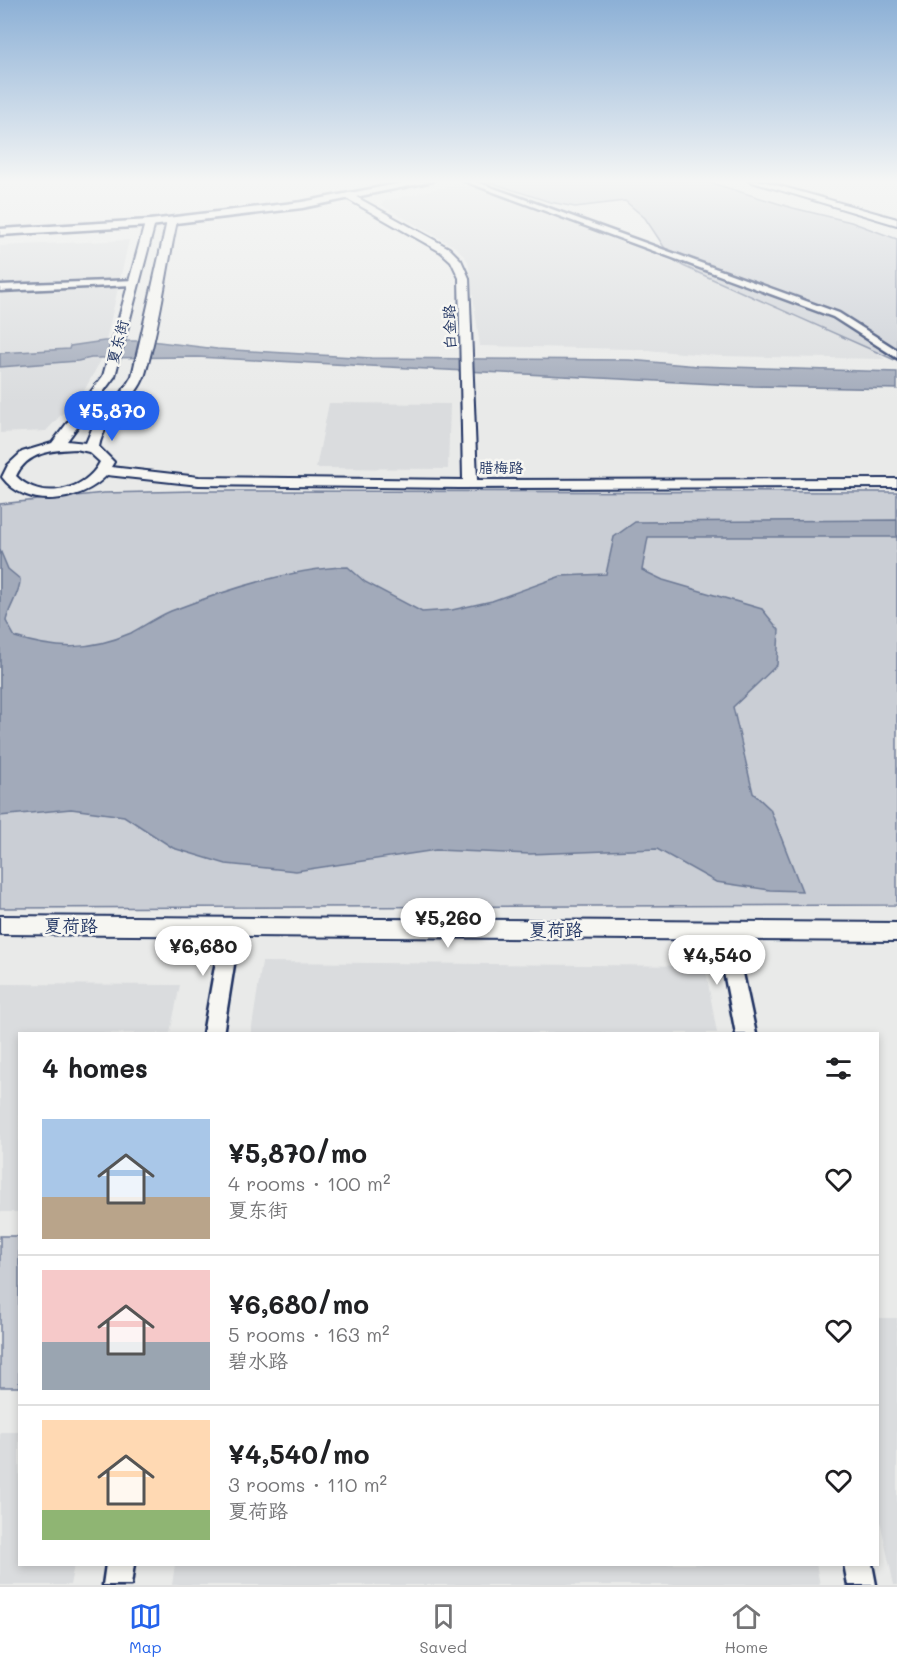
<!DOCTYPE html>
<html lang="en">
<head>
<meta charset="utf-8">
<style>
  body { margin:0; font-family:Mali,"LXGW WenKai TC",sans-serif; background:#f2f2f2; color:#202124; height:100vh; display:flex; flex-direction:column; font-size:22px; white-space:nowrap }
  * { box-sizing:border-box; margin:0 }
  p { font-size:20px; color:#757577 }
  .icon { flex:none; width:33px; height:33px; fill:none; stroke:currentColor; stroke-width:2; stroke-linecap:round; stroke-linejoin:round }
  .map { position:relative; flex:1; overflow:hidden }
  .details { position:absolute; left:18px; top:1032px; width:861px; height:534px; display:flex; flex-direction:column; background:#fff; border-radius:0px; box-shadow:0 3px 9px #0003 }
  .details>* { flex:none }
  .price { position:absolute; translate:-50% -51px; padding:0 14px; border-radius:21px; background:#fff; color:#222; font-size:20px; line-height:39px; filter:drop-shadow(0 2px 3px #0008) }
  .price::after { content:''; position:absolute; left:50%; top:36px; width:18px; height:14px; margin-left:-9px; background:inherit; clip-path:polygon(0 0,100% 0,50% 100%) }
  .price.selected { background:#2563eb; color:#fff }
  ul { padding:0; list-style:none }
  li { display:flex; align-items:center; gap:18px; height:150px; padding:0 24px }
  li+li { border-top:2px solid #e0e0e0 }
  li span { display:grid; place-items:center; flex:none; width:168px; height:120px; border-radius:0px; color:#555 }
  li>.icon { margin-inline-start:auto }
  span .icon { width:72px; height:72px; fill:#fffc; stroke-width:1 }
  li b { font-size:26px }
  h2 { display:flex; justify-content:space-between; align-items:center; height:72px; padding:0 24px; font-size:26px }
  .dock { display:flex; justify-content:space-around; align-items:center; height:84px; border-top:2px solid #e0e0e0; background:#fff; font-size:16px; color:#757577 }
  .dock a { display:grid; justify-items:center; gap:3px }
  .dock .selected { color:#2563eb }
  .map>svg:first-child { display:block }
</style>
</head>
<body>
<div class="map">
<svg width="897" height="1585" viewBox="0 0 897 1585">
  <rect width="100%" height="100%" fill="#e9eae9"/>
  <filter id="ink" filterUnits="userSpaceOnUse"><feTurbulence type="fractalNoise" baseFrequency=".0167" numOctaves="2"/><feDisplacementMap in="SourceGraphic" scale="12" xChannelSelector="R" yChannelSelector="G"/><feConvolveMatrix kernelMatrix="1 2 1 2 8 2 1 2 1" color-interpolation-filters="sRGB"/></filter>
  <g filter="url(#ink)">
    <path fill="#dadcde" d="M455,185L478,188L740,287L850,333L885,359L720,356L633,349L480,346L468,261L457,248L381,205L384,201Z
      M129,240L102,358L85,389L46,431L0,433V357L2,353H0V246Z
      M329,403L450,404L448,469L316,468Z
      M262,962L705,966L717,1033H251Z
      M0,984L180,985L170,1033L20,1034L19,1212H0Z
      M878,1318H897V1585H894L878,1512Z
      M0,1432H19L20,1564L74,1565L70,1585H0Z
      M175,1564H816L820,1585H172Z"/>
    <path fill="#caced5" stroke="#727e9a" stroke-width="1.5" d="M486,181H705L793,208L851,222L897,239V361L683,266L672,259L645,218L625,201L575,207L550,202Z
      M194,491L897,492V905L0,908V504L104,493Z
      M0,1236H19V1387H0Z"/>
    <path fill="#a2aaba" stroke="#6c7995" stroke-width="1.5" d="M104,341H151L217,349L371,358L629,360L698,366L897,372V389L753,386L197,357L91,358L78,361L0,367V353L69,349L70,346Z
      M897,520V537H648L642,570L663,580L762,609L779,630L777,665L733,707L753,793L770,809L802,891L770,890L716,882L657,849L530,854L436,850L296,871L226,864L173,848L124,816L71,809L0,816V550L8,569L20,579C21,592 9,606 6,621L15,637C56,650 90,651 131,633C144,626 157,617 171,611C221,592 295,567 348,567L365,582L422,612L452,610L492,601L561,576L606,574L614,537L635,522Z"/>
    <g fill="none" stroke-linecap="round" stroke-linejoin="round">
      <g stroke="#1b2f5e" stroke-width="5">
        <path id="minor" d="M464,181H474L839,313L897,350V358L833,317Z
          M136,280V284L133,285L0,291V285Z
          M231,920L238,922L240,927L223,1034H203L222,927L224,922Z
          M725,924L732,926L734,931L756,1034H736L716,931L718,926Z
          M106,1564H134L131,1585H103Z
          M844,1564H872L876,1585H848Z"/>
      </g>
      <g stroke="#1b2f5e" stroke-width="4">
        <path id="tertiary" d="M749,181H762L897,219V225Z
          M349,193L449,248L461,260L469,278L477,480L897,479V487L460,488L199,485L107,475C81,503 26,510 2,477L8,465L22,452L52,443L103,376L145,223L150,220L155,223L115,376L67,441L86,443L94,424L119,397L132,376L167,221L172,218L177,221C166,271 160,325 145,374C136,402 104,417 99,447L114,462L111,467L199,477L463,480L459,278L451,261L441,252L346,198V194ZM76,449L89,452L100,462C85,492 40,501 16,476C27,452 52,450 76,449Z
          M0,916L897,923V941L0,934Z"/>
      </g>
      <g stroke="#1b2f5e" stroke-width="5">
        <path id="secondary" d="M413,181H433L302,208L150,226L0,235V229L150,220L302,202Z"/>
      </g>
      <use href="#minor" fill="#f6f6f2" fill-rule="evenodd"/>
      <use href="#tertiary" fill="#f6f6f2" fill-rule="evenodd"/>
      <use href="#secondary" fill="#f6f6f2" fill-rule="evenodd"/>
    </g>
  </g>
  <linearGradient id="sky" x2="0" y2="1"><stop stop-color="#8cb0d6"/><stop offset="0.45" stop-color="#f5f6f5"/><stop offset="1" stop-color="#f5f6f5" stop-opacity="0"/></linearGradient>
  <rect width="897" height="403" fill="url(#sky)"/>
  <g text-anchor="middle" stroke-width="5" stroke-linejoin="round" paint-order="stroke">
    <g font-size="15" fill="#1b2f5e" stroke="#f6f6f2">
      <text transform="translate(450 327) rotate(-92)" y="5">白金路</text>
      <text transform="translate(118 342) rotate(-76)" y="5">夏东街</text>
      <text x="501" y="473">腊梅路</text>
    </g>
    <g font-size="18" fill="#1b2f5e" stroke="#f6f6f2">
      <text x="71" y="932">夏荷路</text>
      <text x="556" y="936">夏荷路</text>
    </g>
  </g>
</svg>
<b class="price selected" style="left:112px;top:442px">¥5,870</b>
<b class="price" style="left:448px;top:949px">¥5,260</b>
<b class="price" style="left:203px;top:977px">¥6,680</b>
<b class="price" style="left:717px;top:986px">¥4,540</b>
<section class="details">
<h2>4 homes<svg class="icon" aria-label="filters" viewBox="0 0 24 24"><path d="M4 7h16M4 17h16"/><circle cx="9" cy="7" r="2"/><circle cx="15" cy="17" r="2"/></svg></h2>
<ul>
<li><span style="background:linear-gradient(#a9c7e8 65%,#b9a48a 0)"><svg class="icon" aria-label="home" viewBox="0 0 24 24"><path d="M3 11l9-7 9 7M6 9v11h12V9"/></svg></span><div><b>¥5,870/mo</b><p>4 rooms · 100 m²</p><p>夏东街</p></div><svg class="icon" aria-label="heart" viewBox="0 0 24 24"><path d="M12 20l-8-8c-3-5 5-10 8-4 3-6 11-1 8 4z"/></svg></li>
<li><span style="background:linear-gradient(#f6c9c9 60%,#9aa5b1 0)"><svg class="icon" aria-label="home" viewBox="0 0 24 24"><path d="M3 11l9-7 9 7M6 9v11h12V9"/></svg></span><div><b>¥6,680/mo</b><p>5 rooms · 163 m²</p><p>碧水路</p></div><svg class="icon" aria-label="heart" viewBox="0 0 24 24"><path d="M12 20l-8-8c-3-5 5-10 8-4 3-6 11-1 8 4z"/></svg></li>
<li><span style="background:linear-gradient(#ffd9b3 75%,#8fb573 0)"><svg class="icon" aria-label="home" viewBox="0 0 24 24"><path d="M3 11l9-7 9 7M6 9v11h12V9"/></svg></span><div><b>¥4,540/mo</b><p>3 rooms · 110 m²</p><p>夏荷路</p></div><svg class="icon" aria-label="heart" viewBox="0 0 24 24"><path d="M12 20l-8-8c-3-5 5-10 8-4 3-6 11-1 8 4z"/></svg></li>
</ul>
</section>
</div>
<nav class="dock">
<a class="selected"><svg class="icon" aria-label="map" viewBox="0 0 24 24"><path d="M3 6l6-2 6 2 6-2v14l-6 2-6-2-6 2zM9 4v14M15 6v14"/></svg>Map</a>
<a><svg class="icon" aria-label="saved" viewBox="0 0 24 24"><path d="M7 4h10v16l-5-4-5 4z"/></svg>Saved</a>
<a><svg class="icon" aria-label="home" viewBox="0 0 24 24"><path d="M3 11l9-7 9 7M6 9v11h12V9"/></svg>Home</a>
</nav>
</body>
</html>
